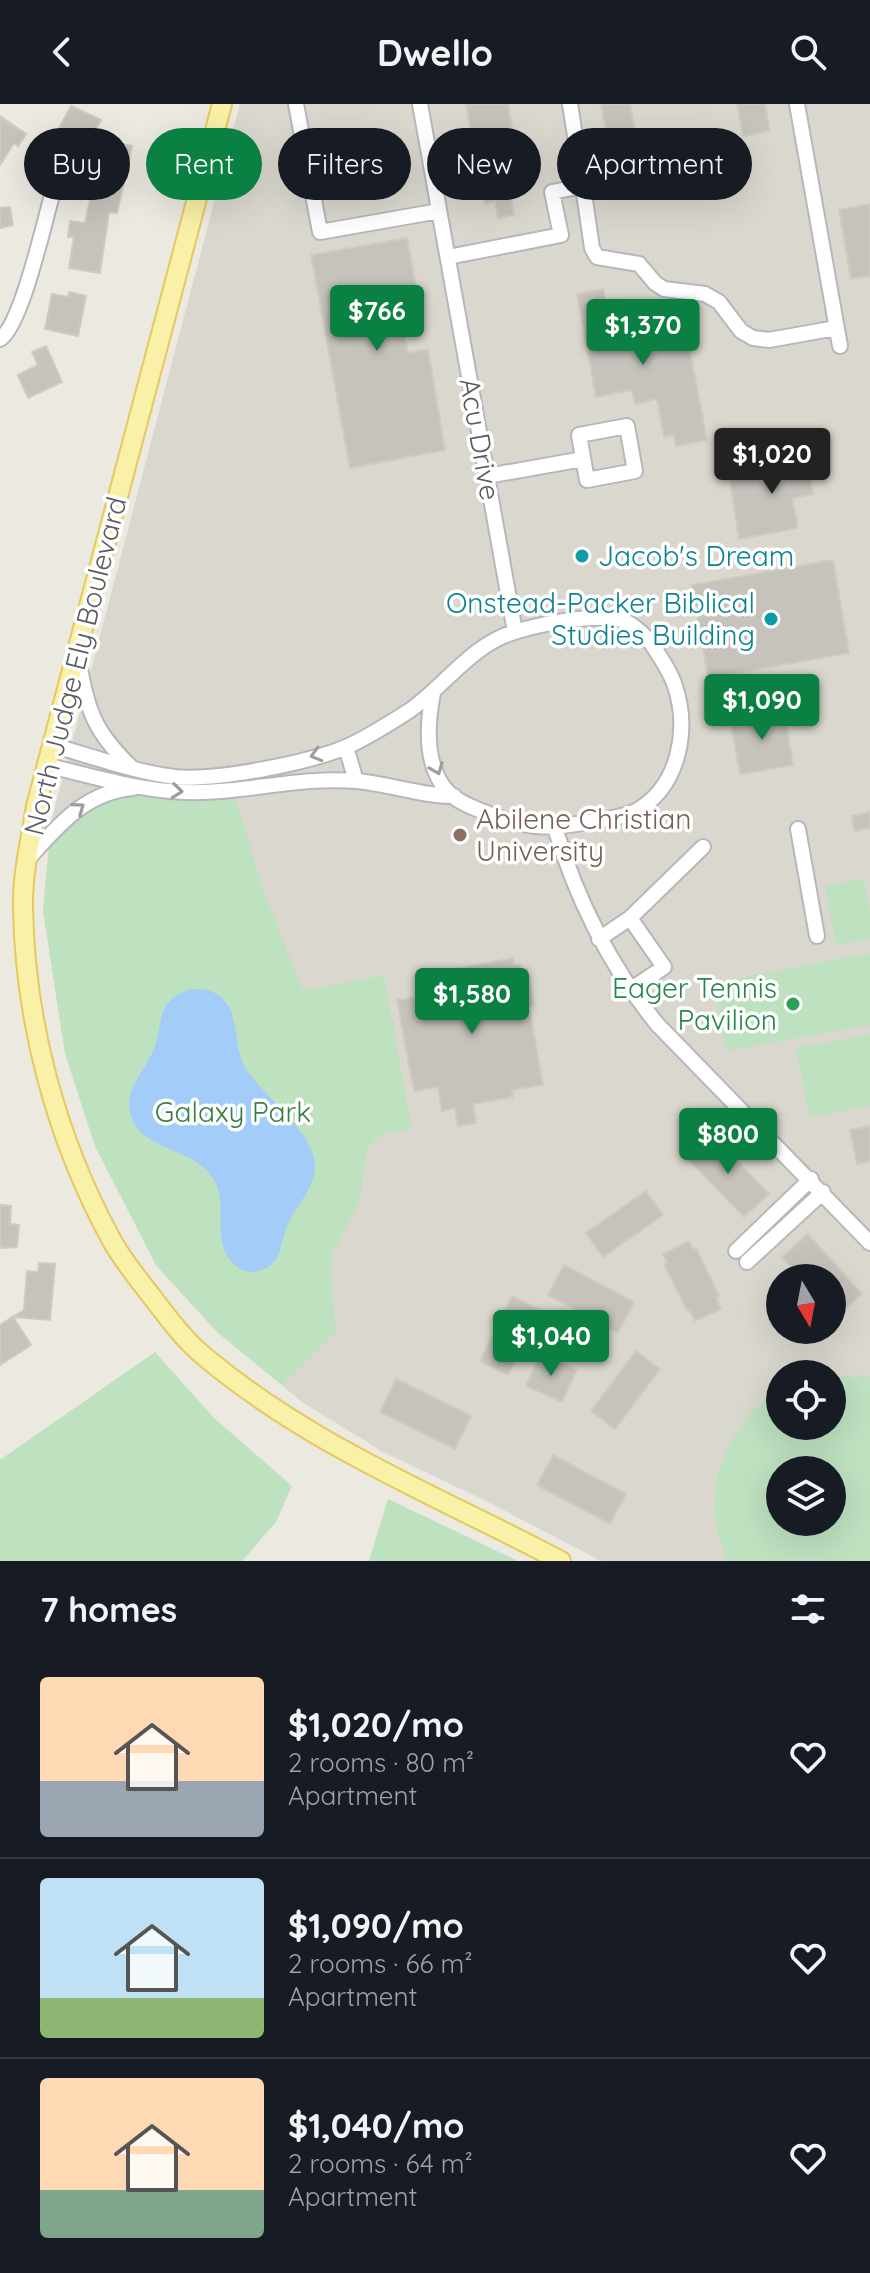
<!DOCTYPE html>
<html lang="en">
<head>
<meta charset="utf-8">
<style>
  body { margin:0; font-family:Quicksand,sans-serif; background:#20242c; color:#f1f3f6; height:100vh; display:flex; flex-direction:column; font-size:30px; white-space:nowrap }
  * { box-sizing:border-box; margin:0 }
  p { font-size:26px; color:#9ea1a6 }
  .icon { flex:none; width:44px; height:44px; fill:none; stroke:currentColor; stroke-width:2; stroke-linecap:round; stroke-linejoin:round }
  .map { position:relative; height:1457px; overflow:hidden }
  .sheet { display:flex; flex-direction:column; background:#171b24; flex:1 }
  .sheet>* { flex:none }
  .top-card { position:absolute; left:24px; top:24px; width:822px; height:72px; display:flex; gap:16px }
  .needle { width:52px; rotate:170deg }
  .fabs { position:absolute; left:766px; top:1160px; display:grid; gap:16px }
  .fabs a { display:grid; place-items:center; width:80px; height:80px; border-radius:50%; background:#171b24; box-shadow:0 8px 32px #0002; font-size:40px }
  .price { position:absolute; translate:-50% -68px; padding:0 18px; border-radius:8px; background:#0b8043; color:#fff; font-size:26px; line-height:52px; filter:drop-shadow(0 2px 4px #0008) }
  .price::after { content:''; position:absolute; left:50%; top:48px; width:24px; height:18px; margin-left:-12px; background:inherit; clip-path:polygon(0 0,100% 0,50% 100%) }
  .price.selected { background:#222; color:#fff }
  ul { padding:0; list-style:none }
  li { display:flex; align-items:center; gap:24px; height:200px; padding:0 40px }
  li+li { border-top:2px solid #363941 }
  li span { display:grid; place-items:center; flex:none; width:224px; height:160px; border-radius:8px; color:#555 }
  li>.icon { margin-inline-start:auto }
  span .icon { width:96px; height:96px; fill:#fffc; stroke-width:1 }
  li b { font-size:34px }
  h2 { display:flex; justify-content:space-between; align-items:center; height:96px; padding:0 40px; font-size:34px }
  .chip { padding:0 28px; border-radius:36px; background:#171b24; box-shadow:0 8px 32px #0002; font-size:28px; line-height:72px }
  .chip.selected { background:#0b8043; color:#fff }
  header { display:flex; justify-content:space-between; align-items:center; height:104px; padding:0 40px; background:#171b24; font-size:36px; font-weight:800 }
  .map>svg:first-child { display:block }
</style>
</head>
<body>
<header><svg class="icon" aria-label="back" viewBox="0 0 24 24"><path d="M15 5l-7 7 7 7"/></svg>Dwello<svg class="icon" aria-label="search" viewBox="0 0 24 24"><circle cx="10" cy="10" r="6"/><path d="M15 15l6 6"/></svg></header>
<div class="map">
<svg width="870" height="1457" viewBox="0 0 870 1457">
  <rect width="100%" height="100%" fill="#ebe9e0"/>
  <path fill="#dad8ce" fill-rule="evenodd" d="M240,0H870V1457H601L484,1396L383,1348L302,1298L216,1227L156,1161L95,1042L65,949L43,806L51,718ZM780,1174H832V1226H780ZM780,1270H832V1322H780ZM780,1366H832V1418H780Z"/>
  <path fill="#bee1c0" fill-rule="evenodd" d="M135,691L236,695L262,783L303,887L384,871L412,1025L385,1030L373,1037L367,1047L359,1099L332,1150L331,1174L336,1228L282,1281L216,1227L156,1161L95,1042L65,949L43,806L49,745L69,720L92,702L115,693Z
    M864,775L870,807V835L836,841L825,781Z
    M870,849V921L726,947L713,879Z
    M870,930V1002L809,1013L796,944Z
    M155,1248L214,1314L292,1382L276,1418L242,1457H0V1356Z
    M832,1272L870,1273V1457H726C723,1443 717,1428 715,1414C710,1359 738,1315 780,1284V1322H832ZM780,1366H832V1418H780Z
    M388,1395L518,1457H369Z"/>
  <path fill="#a3cdf8" d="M190,885C202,885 213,885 223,895C240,912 233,943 245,963C263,993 312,1025 315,1060C317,1084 293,1104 286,1125C279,1144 281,1161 259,1167C251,1169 243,1168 236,1162C209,1139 229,1106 215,1078C198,1041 132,1049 129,1002C127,983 149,961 155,942C164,912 156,899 190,885Z"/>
  <path fill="#c6c3bd" stroke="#cfcbbf" stroke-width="2" d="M466,0H508L523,88L510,90L514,111L498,114L495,98L486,100L483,95Z
    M601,0H630L639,50L611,55Z
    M737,0H765L770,27L743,32Z
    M71,2L101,16L87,43L57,28Z
    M0,12L26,30L18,42L14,39L0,61Z
    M116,39L132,42L117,109L109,108L100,169L69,164L74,133H68L70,117L85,119L100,50L113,53Z
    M870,100V172L851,175L839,106Z
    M10,103L13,121L0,124V104Z
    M407,134L423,221L403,224L408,249L428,245L445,346L350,364L311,151Z
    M603,185L606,197L617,195L623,224L645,220L647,234L686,227L707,336L676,342L674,331L664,333L657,295L635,300L632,286L596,293L577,190Z
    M69,188L86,192L78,232L45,225L52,190L68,193Z
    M46,242L62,278L28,294L18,271L38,261L32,248Z
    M804,338L813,390L792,394L798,424L739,435L730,376L779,368L778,363L786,362L783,342Z
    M833,456L849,549L708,574L692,481Z
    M784,606L793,661L740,670L730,615Z
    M870,708V724L854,727L852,712Z
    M513,854L514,862L520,860L521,866L527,865L534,902L529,903L543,981L512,986L513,993L473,1000L476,1019L458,1022L455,1004L442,1007L438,983L414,987L397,896L421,892L418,878L424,877L423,871Z
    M870,1022V1057L857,1060L850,1026Z
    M711,1030L769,1090L744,1113L687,1054Z
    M646,1087L663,1111L603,1153L586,1129Z
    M0,1101L11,1102L10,1120L19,1121L17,1143L0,1144Z
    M808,1130L862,1190L837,1213L832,1207V1174H802L782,1153Z
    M689,1137L693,1145L696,1144L719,1192L716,1193L721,1205L695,1217L690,1207L688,1208L664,1160L667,1158L663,1150Z
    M39,1159L55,1160L50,1216L13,1213L31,1241L0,1261V1221L24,1206L27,1167L38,1168Z
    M564,1161L634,1198L618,1229L548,1191Z
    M512,1192L540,1206L508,1271L480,1257Z
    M636,1247L660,1265L615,1325L591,1307Z
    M541,1249L577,1266L562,1298L526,1282Z
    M396,1275L471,1312L455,1345L380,1308Z
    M553,1351L626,1390L610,1420L537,1381Z"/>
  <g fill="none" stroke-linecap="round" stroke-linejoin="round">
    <g stroke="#b6b7bc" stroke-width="18">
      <path id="minor" d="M296,0L320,128L439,107
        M420,0L515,528
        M570,0L583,82
        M797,0L840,242
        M448,153L561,131L552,88L583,82L592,144L597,153L639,160L655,179L664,185L705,190L719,198L741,227L753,234L769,236L836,224
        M0,235C22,221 45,114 54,84
        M627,322L635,367L587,376L579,331Z
        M487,372L583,355
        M77,550C88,604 90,623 130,662
        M52,641C91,652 134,668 175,673C216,677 308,659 346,643C367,634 390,619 409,607C445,582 470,542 514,528C541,520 601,507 627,518C636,523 648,534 653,542C661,554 669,566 674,579C690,624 680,682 636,707C623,714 604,715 589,718C549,725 528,725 489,710C476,705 457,698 447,687C424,661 427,620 433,589
        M346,643L356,677
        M45,661C89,671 140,687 185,688C242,690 299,672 357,677C390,680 420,692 454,692
        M555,724C577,796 609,861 657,920L870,1139
        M798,725L817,832
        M28,755C58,722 85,688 133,684
        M599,835L630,814L703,743
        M630,886L664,863L630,814
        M736,1147L811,1075
        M747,1158L823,1088"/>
    </g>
    <g stroke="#e6c95e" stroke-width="22">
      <path id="major" d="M222,0L36,702C31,735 22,770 23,804C25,918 56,1034 111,1135C121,1154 136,1172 149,1189C166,1211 183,1235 205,1253C311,1342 440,1393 561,1457"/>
    </g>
    <use href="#minor" stroke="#fff" stroke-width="14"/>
    <use href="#major" stroke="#f8f1a7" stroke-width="18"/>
  </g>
  <defs><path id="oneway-chevron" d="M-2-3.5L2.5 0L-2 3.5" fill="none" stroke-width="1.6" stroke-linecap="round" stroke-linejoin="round" transform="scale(2)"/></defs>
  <g stroke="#9b9da0">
    <use href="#oneway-chevron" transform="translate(316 651) rotate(164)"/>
    <use href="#oneway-chevron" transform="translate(437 665) rotate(68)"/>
    <use href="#oneway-chevron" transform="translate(177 687) rotate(6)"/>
    <use href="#oneway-chevron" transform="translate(79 704) rotate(-35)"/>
  </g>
  <g fill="#0f9aa8" stroke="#fff" stroke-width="3">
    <circle cx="582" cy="452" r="8"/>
    <circle cx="771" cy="515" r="8"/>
  </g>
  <circle fill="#8d6e63" stroke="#fff" stroke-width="3" cx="460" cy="731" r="8"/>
  <circle fill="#2e9e5b" stroke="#fff" stroke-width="3" cx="793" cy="900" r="8"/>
  <g text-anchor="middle" stroke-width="7" stroke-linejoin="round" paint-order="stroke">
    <g font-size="28" fill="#595b60" stroke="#fff">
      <text transform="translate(480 335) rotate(80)" y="10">Acu Drive</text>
      <text transform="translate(75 562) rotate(-76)" y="10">North Judge Ely Boulevard</text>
    </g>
    <g font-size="28" fill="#0d838f" stroke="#fff" text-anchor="start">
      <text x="598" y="462">Jacob's Dream</text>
      <text x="755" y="509" text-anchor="end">Onstead-Packer Biblical<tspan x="755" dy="32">Studies Building</tspan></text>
    </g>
    <g font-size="28" fill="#785e54" stroke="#fff" text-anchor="start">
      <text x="476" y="725">Abilene Christian<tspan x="476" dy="32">University</tspan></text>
    </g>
    <g font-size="28" fill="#27864d" stroke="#fff" text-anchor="end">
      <text x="777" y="894">Eager Tennis<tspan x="777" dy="32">Pavilion</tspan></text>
    </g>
    <g font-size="28" fill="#397e42" stroke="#fff">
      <text x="233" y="1018">Galaxy Park</text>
    </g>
  </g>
</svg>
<div class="fabs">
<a><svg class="needle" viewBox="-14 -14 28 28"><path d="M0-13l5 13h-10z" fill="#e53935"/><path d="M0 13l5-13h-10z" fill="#9ea1a6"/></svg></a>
<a><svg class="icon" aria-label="locate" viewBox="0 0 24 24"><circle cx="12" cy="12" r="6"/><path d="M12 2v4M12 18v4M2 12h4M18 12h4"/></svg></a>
<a><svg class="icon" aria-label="layers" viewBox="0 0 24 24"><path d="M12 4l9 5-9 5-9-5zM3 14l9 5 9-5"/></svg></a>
</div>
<b class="price" style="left:377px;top:249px">$766</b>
<b class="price" style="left:643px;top:263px">$1,370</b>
<b class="price selected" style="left:772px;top:392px">$1,020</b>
<b class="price" style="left:762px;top:638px">$1,090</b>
<b class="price" style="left:472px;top:932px">$1,580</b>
<b class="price" style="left:728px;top:1072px">$800</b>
<b class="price" style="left:551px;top:1274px">$1,040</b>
<div class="top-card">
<a class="chip">Buy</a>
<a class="chip selected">Rent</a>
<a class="chip">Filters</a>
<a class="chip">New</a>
<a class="chip">Apartment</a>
</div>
</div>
<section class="sheet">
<h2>7 homes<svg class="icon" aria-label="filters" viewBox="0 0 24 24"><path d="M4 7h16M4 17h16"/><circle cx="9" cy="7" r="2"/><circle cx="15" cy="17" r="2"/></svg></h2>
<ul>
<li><span style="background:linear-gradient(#ffd9b3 65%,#9aa5b1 0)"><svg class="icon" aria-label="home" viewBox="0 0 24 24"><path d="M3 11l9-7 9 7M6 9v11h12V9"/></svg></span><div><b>$1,020/mo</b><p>2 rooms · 80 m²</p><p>Apartment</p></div><svg class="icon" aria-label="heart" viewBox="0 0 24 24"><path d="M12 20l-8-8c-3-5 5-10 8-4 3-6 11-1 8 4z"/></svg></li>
<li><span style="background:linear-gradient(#bfe0f5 75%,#8fb573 0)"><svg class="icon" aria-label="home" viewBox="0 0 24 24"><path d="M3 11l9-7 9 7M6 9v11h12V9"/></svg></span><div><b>$1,090/mo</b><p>2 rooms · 66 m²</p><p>Apartment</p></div><svg class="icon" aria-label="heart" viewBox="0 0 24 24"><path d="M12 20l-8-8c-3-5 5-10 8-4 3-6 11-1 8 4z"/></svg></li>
<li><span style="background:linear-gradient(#ffd9b3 70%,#7fa58c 0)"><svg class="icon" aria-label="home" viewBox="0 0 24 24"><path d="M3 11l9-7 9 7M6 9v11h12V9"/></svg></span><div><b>$1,040/mo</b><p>2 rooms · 64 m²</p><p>Apartment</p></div><svg class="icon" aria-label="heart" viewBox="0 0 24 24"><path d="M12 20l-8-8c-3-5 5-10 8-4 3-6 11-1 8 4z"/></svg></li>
</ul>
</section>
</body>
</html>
